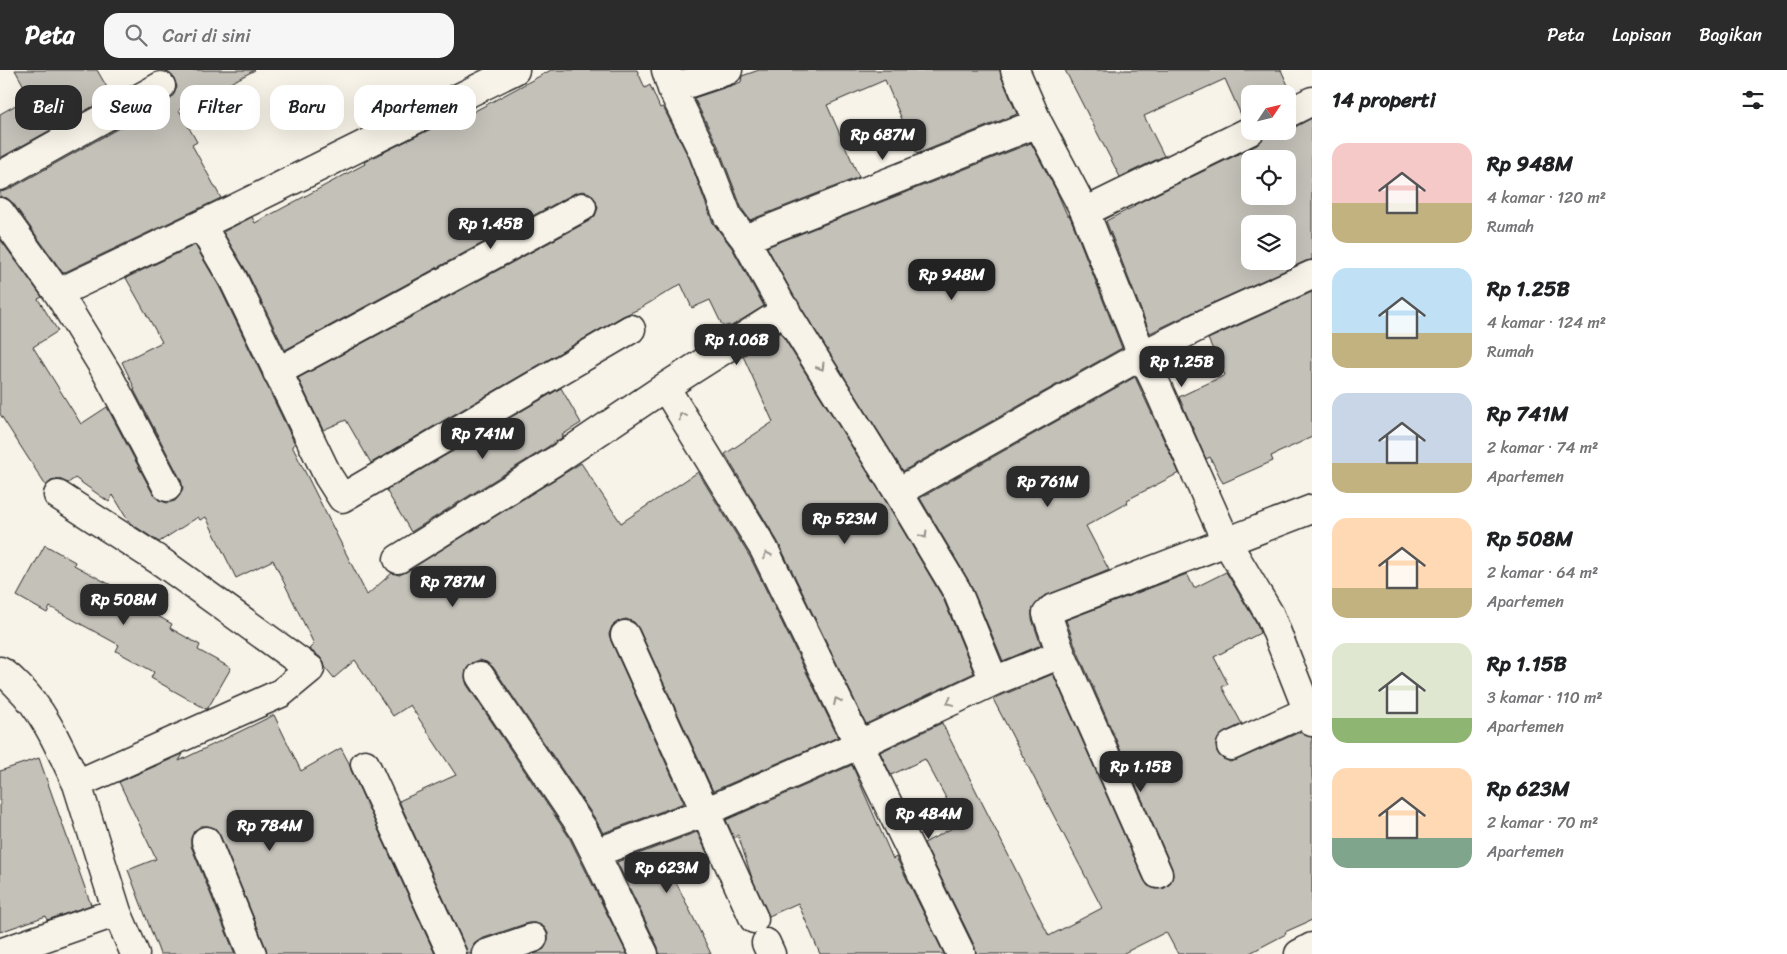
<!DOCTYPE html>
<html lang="id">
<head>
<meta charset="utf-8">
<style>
  body { margin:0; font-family:Sriracha,sans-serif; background:#f6f6f6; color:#202124; height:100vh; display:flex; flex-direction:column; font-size:19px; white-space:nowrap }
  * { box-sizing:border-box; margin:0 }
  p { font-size:16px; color:#757577 }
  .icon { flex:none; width:28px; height:28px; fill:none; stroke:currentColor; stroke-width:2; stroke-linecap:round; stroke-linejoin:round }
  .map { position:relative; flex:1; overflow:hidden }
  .side { display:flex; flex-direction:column; background:#fff; width:475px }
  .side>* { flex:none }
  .banner { position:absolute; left:15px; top:15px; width:475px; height:45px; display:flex; gap:10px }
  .needle { width:32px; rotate:55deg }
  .fabs { position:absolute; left:1241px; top:15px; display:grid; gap:10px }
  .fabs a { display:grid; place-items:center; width:55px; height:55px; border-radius:10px; background:#fff; box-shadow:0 5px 20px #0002; font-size:25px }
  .price { position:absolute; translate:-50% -42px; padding:0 11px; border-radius:10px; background:#2b2b2b; color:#fff; font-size:16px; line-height:32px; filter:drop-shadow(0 1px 2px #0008) }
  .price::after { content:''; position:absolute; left:50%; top:30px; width:15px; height:11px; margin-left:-8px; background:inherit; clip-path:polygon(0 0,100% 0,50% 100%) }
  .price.selected { background:#222; color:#fff }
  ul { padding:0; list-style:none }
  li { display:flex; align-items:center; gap:15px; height:125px; padding:0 20px }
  li span { display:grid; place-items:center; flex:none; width:140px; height:100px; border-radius:15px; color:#555 }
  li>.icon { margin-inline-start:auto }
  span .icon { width:60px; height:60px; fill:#fffc; stroke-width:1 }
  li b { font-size:21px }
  h2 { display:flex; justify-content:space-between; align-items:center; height:60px; padding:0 20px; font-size:21px }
  .chip { padding:0 18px; border-radius:15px; background:#fff; box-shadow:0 5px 20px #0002; font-size:18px; line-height:45px }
  .chip.selected { background:#2b2b2b; color:#fff }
  header { display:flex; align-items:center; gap:30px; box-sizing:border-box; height:70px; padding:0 25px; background:#2b2b2b; color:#fff }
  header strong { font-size:24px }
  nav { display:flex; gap:28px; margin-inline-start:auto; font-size:18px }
  .search { width:350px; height:45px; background:#f6f6f6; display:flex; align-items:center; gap:12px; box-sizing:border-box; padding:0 18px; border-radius:15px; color:#757577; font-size:19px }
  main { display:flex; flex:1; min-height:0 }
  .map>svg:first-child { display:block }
</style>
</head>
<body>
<header>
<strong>Peta</strong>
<div class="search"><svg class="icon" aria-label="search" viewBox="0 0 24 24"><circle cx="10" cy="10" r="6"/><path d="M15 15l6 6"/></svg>Cari di sini</div>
<nav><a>Peta</a><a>Lapisan</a><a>Bagikan</a></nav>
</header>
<main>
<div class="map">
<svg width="1312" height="884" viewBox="0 0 1312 884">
  <rect width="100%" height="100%" fill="#f7f3e8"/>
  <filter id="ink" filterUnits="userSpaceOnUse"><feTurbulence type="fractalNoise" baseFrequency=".02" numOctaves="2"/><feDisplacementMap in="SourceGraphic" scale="10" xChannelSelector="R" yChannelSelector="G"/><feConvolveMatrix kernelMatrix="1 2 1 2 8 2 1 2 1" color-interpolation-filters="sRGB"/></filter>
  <g filter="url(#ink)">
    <path fill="#c4c1b9" stroke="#2b2b2b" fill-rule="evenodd" d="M15,0H97L112,26L0,88V44L30,27Z
      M170,0H255L179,40L197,72L192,75L221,128L63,203L13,133L7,128L0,127V122L8,120L169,30L174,24L177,17L174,8L166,2Z
      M551,0H637L645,18L650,15L660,38L663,37L689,88L713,153L732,178L764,236L730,257L729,255L723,257L710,230L692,238L681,214L639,239L623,246L371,393L346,350L323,360L298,308L589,151L595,146L598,138L595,129L590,123L583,121L575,123L285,280L247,202L223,162L252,147L255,153L365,94L364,92L445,52L447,56Z
      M759,0H1000L1001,6L1017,44L917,84L885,10L827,35L859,107L750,150L742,139L718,76L694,28L733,15L741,12L742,6Z
      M1065,0H1281L1292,24L1288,26V24H1250V46L1242,47L1225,9L1144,46L1164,86L1120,107Z
      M1312,48V190L1306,191L1204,237L1150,263L1106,151L1135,136L1134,135L1257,75L1263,69L1266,61H1288V59L1295,57ZM1250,89H1288V126H1250ZM1250,154H1288V191H1250Z
      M1031,73L1057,122L1067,145H1069L1071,149L1122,278L903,401L794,226L767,177Z
      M0,169L42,227L38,229L58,261L33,277L81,354L107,337L153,424L159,430L167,433L175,431L180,425L183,418L181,410L134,320L135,319L122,292L162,272L126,208L195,175L219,216L295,374L292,376L367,525L392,503L399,505L406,502L581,393L621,453L698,402L750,487L838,667L713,721L639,559L634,552L626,549L619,551L612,556L609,564L611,571L684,733L603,763L596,750L493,597L486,592L479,590L472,593L466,600L465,608L467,615L569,767L627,884H534L544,879L548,871V863L544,857L536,853H528L481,869L474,874L471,884H467L466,878L399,731L456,705L410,635L393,646L355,590L334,608L325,597L324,593L320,587L309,579L314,574L273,490L236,508L206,447L200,450L198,447L159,472L130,453L113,425L109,432L75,408L68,413L59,409L51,411L46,416L0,344Z
      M1312,222V367L1271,386L1273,391L1223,413L1210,387L1206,389L1179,327L1225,305L1208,269Z
      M780,262L885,430L943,528L974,603L866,654L778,472L725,384L773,352L743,286Z
      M1135,307L1179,403L1127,430L1128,433L1086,456L1109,500L1041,528L1032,541V549L1041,575L1003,591L970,513L920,428Z
      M561,318L581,353L562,365L563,367L546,378L411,462L386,420Z
      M45,475L75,492L74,495L142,532L140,536L172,554L170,558L200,575L198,580L231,598L208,638L206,639L151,608L154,602L116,581L119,575L50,537L47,543L17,526Z
      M1226,502L1256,552L1260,563L1214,587L1228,614L1222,617L1242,654L1225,662L1219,667L1216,674L1217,682L1222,688L1230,692L1237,690L1300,662L1303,664L1312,667V850L1285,862L1286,864L1248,884H1178L1166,862L1122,884H976L975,877L924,773L960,754L925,689L891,705L880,682L942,653L1049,866L1102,838L993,629L1053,604L1144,810L1148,816L1156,819L1165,818L1170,814L1173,806L1172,798L1076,578L1066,550L1187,504L1194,518Z
      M274,645L301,701L341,678L349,693L351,700L435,884H267L266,878L220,765L215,758L208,756H201L194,761L191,768V776L235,884H160L128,800L156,789L119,712L183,684L179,691Z
      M39,688L91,835L47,850L46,846L0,862V701Z
      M852,695L893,789L896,787L944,884H820L798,833L769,846L752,808L738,765L734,768L726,750Z
      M697,762L708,785L674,808L711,884H659L658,877L617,792Z"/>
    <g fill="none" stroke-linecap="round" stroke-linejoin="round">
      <g stroke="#2b2b2b" stroke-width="31">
        <path id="minor" d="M666,0L672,19L703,82L728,147L745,169L781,234L898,422L957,521L994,611
          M1015,0L1038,53L1085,142L1142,285L1156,314L1226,471L1270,545L1312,652
          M672,19L728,0
          M1288,43L1312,31
          M0,106L161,16
          M0,142L58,223L107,303L167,417
          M1085,142L1250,61
          M201,155L233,209L328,406L342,428L631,259
          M745,169L1038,53
          M58,223L228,142L515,0
          M277,302L582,137
          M665,317L764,479L961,884
          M898,422L1142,285L1210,251L1312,205
          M58,425L163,493L310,599L281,623L77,714L117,842L135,884
          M398,489L555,391L665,317L786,240
          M625,565L754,849
          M1061,584L1158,804
          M0,601C7,604 12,610 18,616C46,643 60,679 77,714
          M480,606L583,759L595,783L705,742L858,675L994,611L1061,584L1047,544L1052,539L1312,439
          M1231,676L1312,639
          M365,694L452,884
          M206,771L252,884
          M595,783L644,884
          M766,873L771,884
          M0,883L117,842
          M486,884L533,868
          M1299,884L1312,877"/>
      </g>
      <use href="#minor" stroke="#f7f3e8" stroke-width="28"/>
    </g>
    <defs><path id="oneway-chevron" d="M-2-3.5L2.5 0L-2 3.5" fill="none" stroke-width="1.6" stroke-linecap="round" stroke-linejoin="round" transform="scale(1.25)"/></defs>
    <g stroke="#918f8a">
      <use href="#oneway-chevron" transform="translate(821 297) rotate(59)"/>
      <use href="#oneway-chevron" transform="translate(682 346) rotate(-121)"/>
      <use href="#oneway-chevron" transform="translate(924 465) rotate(58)"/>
      <use href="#oneway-chevron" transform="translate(767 485) rotate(-116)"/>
      <use href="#oneway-chevron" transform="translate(837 631) rotate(-116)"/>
      <use href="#oneway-chevron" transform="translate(950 632) rotate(155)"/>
    </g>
  </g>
</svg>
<div class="fabs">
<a><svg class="needle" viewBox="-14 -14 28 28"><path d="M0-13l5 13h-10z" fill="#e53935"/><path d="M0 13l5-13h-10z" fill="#757577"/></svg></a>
<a><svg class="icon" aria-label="locate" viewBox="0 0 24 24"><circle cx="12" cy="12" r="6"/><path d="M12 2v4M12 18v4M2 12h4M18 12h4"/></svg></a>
<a><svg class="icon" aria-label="layers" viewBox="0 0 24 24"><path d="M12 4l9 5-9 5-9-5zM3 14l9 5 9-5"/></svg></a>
</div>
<b class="price" style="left:883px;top:91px">Rp 687M</b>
<b class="price" style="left:491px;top:180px">Rp 1.45B</b>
<b class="price selected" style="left:952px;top:231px">Rp 948M</b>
<b class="price" style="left:737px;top:296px">Rp 1.06B</b>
<b class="price" style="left:1182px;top:318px">Rp 1.25B</b>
<b class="price" style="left:483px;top:390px">Rp 741M</b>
<b class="price" style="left:1048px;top:438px">Rp 761M</b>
<b class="price" style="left:845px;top:475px">Rp 523M</b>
<b class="price" style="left:453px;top:538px">Rp 787M</b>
<b class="price" style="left:124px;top:556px">Rp 508M</b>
<b class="price" style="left:1141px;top:723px">Rp 1.15B</b>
<b class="price" style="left:929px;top:770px">Rp 484M</b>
<b class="price" style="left:270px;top:782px">Rp 784M</b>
<b class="price" style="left:667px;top:824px">Rp 623M</b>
<div class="banner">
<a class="chip selected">Beli</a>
<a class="chip">Sewa</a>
<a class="chip">Filter</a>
<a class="chip">Baru</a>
<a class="chip">Apartemen</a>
</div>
</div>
<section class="side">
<h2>14 properti<svg class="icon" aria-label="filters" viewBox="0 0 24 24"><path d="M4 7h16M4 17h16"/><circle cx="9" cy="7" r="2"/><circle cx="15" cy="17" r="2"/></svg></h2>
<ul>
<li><span style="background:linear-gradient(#f6c9c9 60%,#c2b280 0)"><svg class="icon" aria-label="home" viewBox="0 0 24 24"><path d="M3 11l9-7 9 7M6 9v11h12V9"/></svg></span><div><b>Rp 948M</b><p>4 kamar · 120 m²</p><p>Rumah</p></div></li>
<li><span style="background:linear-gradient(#bfe0f5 65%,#c2b280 0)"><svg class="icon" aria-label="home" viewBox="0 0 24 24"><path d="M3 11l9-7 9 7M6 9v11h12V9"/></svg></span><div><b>Rp 1.25B</b><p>4 kamar · 124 m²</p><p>Rumah</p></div></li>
<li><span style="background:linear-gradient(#c9d6e8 70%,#c2b280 0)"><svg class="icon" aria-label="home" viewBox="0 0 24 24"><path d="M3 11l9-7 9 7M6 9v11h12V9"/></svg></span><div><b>Rp 741M</b><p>2 kamar · 74 m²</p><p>Apartemen</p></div></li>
<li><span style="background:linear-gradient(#ffd9b3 70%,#c2b280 0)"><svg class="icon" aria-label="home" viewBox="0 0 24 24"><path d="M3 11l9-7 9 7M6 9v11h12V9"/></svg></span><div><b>Rp 508M</b><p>2 kamar · 64 m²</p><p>Apartemen</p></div></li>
<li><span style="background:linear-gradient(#dfe7d0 75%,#8fb573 0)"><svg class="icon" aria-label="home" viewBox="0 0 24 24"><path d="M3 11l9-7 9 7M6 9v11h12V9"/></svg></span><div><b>Rp 1.15B</b><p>3 kamar · 110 m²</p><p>Apartemen</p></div></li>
<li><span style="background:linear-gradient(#ffd9b3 70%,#7fa58c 0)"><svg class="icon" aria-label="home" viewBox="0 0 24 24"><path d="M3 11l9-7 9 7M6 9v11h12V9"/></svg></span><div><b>Rp 623M</b><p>2 kamar · 70 m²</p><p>Apartemen</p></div></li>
</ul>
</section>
</main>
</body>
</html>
